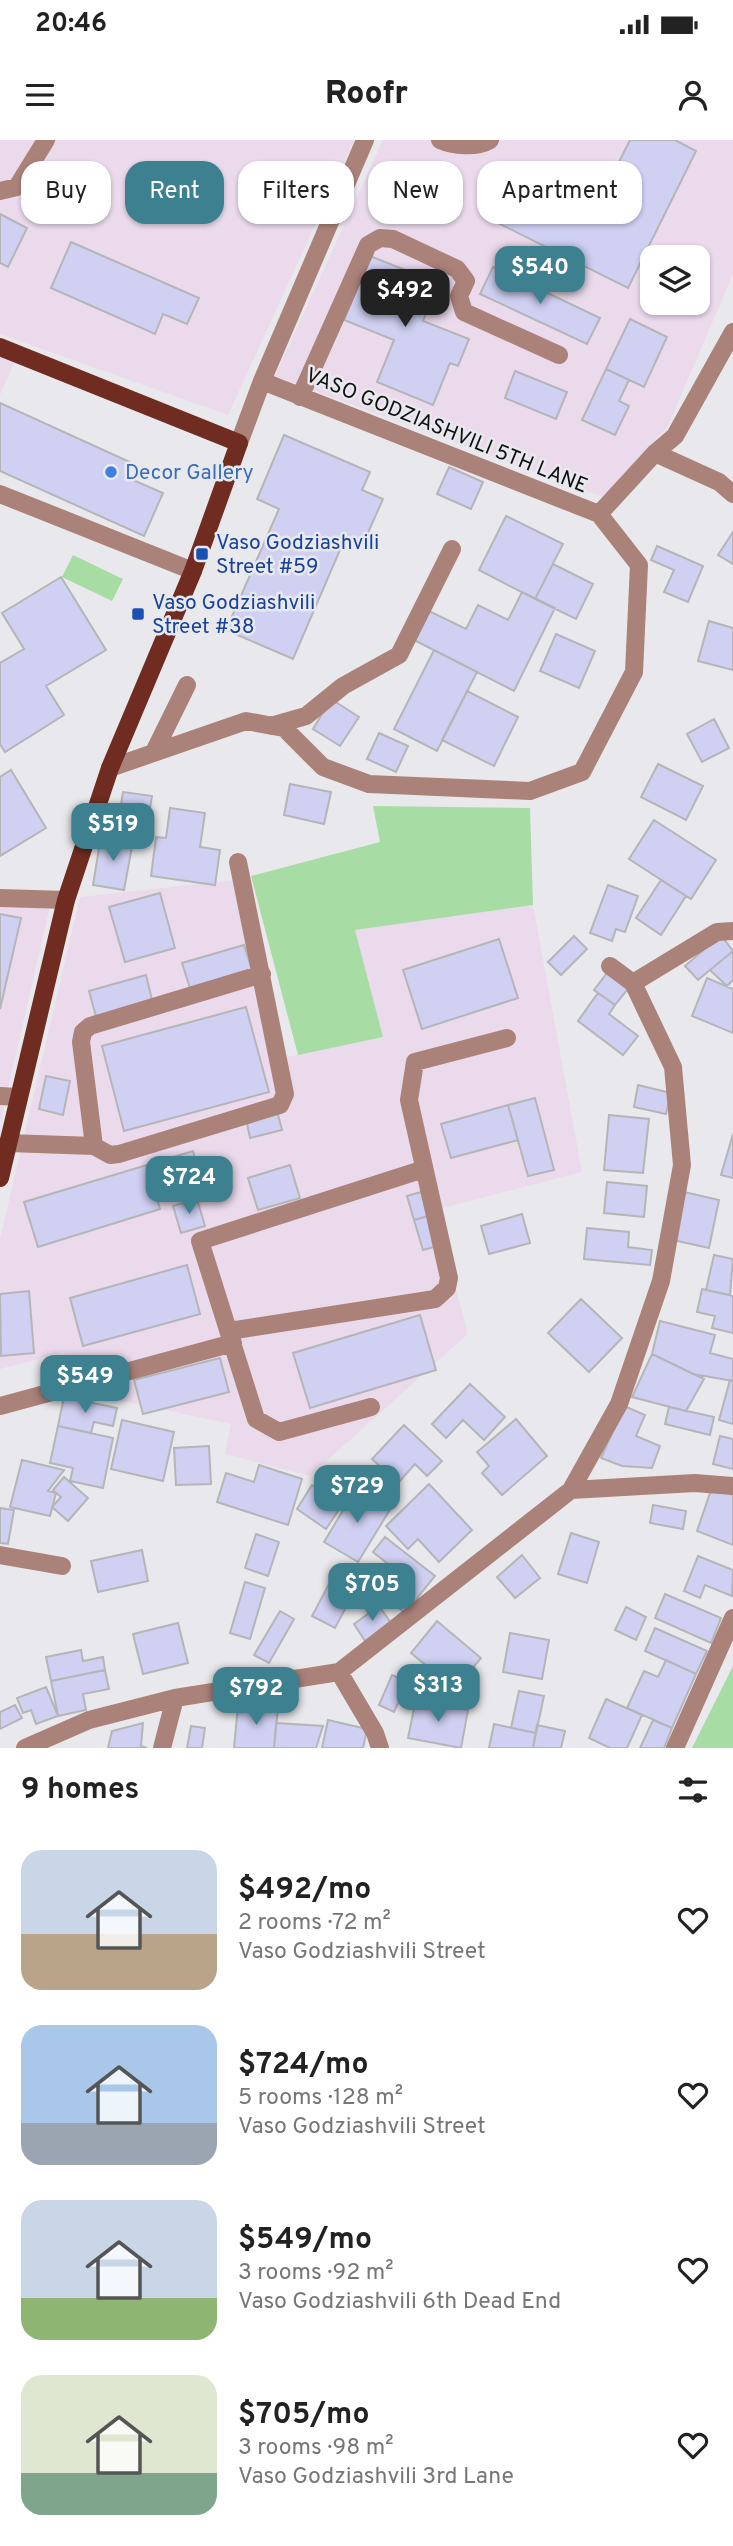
<!DOCTYPE html>
<html lang="en">
<head>
<meta charset="utf-8">
<style>
  body { margin:0; font-family:Overpass,sans-serif; background:#f6f6f6; color:#222; height:100vh; display:flex; flex-direction:column; font-size:26px; white-space:nowrap }
  * { box-sizing:border-box; margin:0 }
  p { font-size:23px; color:#767676 }
  .icon { flex:none; width:38px; height:38px; fill:none; stroke:currentColor; stroke-width:2; stroke-linecap:round; stroke-linejoin:round }
  .map { position:relative; height:1608px; overflow:hidden }
  .drawer { display:flex; flex-direction:column; background:#fff; flex:1 }
  .drawer>* { flex:none }
  .guide { position:absolute; left:21px; top:21px; width:691px; height:63px; display:flex; gap:14px }
  .tools { position:absolute; left:640px; top:105px; display:grid; gap:14px }
  .tools a { display:grid; place-items:center; width:70px; height:70px; border-radius:14px; background:#fff; box-shadow:0 2px 5px #0004; font-size:35px }
  .price { position:absolute; translate:-50% -60px; padding:0 16px; border-radius:14px; background:#3d8090; color:#fff; font-size:23px; line-height:46px; filter:drop-shadow(0 2px 4px #0008) }
  .price::after { content:''; position:absolute; left:50%; top:42px; width:21px; height:16px; margin-left:-10px; background:inherit; clip-path:polygon(0 0,100% 0,50% 100%) }
  .price.on { background:#222; color:#fff }
  ul { padding:0; list-style:none }
  li { display:flex; align-items:center; gap:21px; height:175px; padding:0 21px }
  li span { display:grid; place-items:center; flex:none; width:196px; height:140px; border-radius:21px; color:#555 }
  li>.icon { margin-inline-start:auto }
  span .icon { width:84px; height:84px; fill:#fffc; stroke-width:1 }
  li b { font-size:30px }
  h2 { display:flex; justify-content:space-between; align-items:center; height:84px; padding:0 21px; font-size:30px }
  .pill { padding:0 24px; border-radius:21px; background:#fff; box-shadow:0 2px 5px #0004; font-size:24px; line-height:63px }
  .pill.on { background:#3d8090; color:#fff }
  .status { display:flex; justify-content:space-between; align-items:center; height:49px; padding:0 35px; background:#fff; direction:ltr }
  .status svg { height:19px; fill:currentColor }
  header { display:flex; justify-content:space-between; align-items:center; height:91px; padding:0 21px; background:#fff; font-size:32px; font-weight:800 }
  .map>svg:first-child { display:block }
</style>
</head>
<body>
<div class="status"><b>20:46</b><svg viewBox="0 0 49 12"><path d="M0 12V9h3v3zM5 12V6h3v6zM10 12V3h3v9zM15 12V0h3v12zM26 1h20v11H26zM47 4h2v5h-2z"/></svg></div>
<header><svg class="icon" aria-label="menu" viewBox="0 0 24 24"><path d="M4 6h16M4 12h16M4 18h16"/></svg>Roofr<svg class="icon" aria-label="person" viewBox="0 0 24 24"><circle cx="12" cy="8" r="4"/><path d="M4 21q1-7 8-7t8 7"/></svg></header>
<div class="map">
<svg width="733" height="1608" viewBox="0 0 733 1608">
  <rect width="100%" height="100%" fill="#e9e9ed"/>
  <path fill="#eadaec" fill-rule="evenodd" d="M0,0H354L228,275L0,194Z
    M383,0H733V134L668,286L603,357L275,236ZM653,117H698V163H653Z
    M0,207L18,214L0,255Z
    M235,740L287,917L383,897L354,790L533,765L582,1032L435,1070L468,1194L310,1336L225,1314L231,1284L80,1252L64,1212L0,1229V1099L80,757Z
    M0,763L50,766L0,983Z"/>
  <path fill="#a7dca4" d="M73,415L123,439L112,461L62,437Z
    M373,666L530,668L533,765L355,790L383,897L298,915L251,736L380,702Z
    M733,1526V1608H692Z"/>
  <path fill="#cfd0f2" stroke="#b5b5b9" stroke-width="2" d="M630,0H675L696,11L628,148L496,82L525,23L600,60Z
    M0,74L27,88L8,127L0,123Z
    M71,102L199,158L187,184L163,174L155,194L51,148Z
    M370,116L438,143L423,181L469,199L458,226L450,223L433,265L377,242L394,200L344,180Z
    M493,127L600,178L587,204L480,154Z
    M630,179L667,197L644,247L606,229Z
    M606,229L629,240L619,261L629,266L615,295L582,280Z
    M515,231L567,252L556,279L505,258Z
    M0,263L132,323L126,337L163,353L144,396L0,331Z
    M284,295L370,332L362,350L383,359L363,404L346,396L293,519L226,490L279,369L257,359Z
    M449,327L483,342L471,369L437,354Z
    M506,376L563,404L535,459L479,430Z
    M733,392V424L718,415Z
    M657,406L703,426L688,462L664,452L674,430L651,420Z
    M553,424L593,444L576,479L535,459Z
    M61,437L106,510L46,546L64,575L5,612L0,604V523L24,509L2,473Z
    M522,452L555,468L514,551L410,498L425,469L466,489L478,465L508,480Z
    M709,481L733,488V530L698,521Z
    M556,494L595,511L579,548L540,531Z
    M434,510L477,532L437,611L394,589Z
    M467,551L518,577L494,626L442,600Z
    M331,559L359,577L340,606L313,589Z
    M714,579L729,608L702,622L687,594Z
    M379,593L408,606L396,632L367,619Z
    M658,624L703,646L686,680L641,657Z
    M11,630L46,688L0,716V637Z
    M290,644L331,652L324,684L284,675Z
    M123,652L152,656L145,699L116,695Z
    M170,668L205,673L200,707L220,710L215,745L151,736L156,697L166,698Z
    M654,680L716,720L691,759L629,719Z
    M101,696L133,701L124,750L93,745Z
    M661,740L686,756L661,795L636,778Z
    M608,745L638,756L625,792L616,789L612,801L590,793Z
    M160,753L175,808L125,822L109,767Z
    M0,774L21,778L0,869Z
    M721,795L733,811L698,840L685,826Z
    M574,796L587,809L561,835L548,822Z
    M499,799L518,858L422,889L403,830Z
    M244,805L252,830L190,848L182,823Z
    M733,811V840L727,846L710,830Z
    M607,833L628,849L615,865L594,850Z
    M146,835L153,864L97,880L89,851Z
    M707,838L733,849V893L692,876Z
    M598,853L615,865L609,874L638,896L623,915L578,881Z
    M246,867L269,952L124,991L102,906Z
    M46,936L70,941L63,975L39,969Z
    M638,945L671,953L666,974L634,967Z
    M535,958L554,1030L528,1036L508,965Z
    M508,965L518,1000L451,1018L441,984Z
    M277,971L282,990L250,998L246,979Z
    M609,975L649,979L643,1033L604,1030Z
    M733,994V1038L721,1035Z
    M193,1011L203,1047L158,1061L147,1025Z
    M147,1025L160,1069L38,1107L24,1062Z
    M290,1025L300,1058L258,1070L248,1038Z
    M607,1042L647,1046L644,1077L604,1073Z
    M421,1052L428,1076L414,1080L407,1056Z
    M684,1052L719,1060L709,1108L673,1100Z
    M197,1059L205,1086L181,1093L173,1066Z
    M522,1074L530,1103L489,1114L481,1086Z
    M432,1075L441,1105L423,1110L414,1080Z
    M587,1088L629,1092L628,1107L652,1110L650,1125L584,1119Z
    M714,1115L733,1119L730,1155L706,1150Z
    M187,1125L200,1174L83,1206L70,1158Z
    M702,1149L733,1156V1193L712,1188L715,1176L697,1172Z
    M29,1151L34,1213L1,1216L0,1154Z
    M581,1159L622,1198L589,1232L548,1193Z
    M420,1175L436,1230L310,1268L293,1213Z
    M660,1181L715,1195L710,1213L733,1219V1241L693,1234L652,1214Z
    M652,1214L704,1239L686,1271L632,1257Z
    M220,1218L229,1252L143,1274L134,1240Z
    M730,1240L733,1241V1284L719,1280Z
    M470,1244L505,1277L484,1300L463,1280L446,1298L432,1284Z
    M64,1257L117,1268L113,1286L94,1282L91,1293L58,1286Z
    M624,1266L645,1275L636,1296L660,1306L652,1328L622,1326L601,1318Z
    M669,1267L714,1277L710,1295L665,1284Z
    M516,1279L547,1316L502,1355L482,1333L489,1326L477,1312Z
    M122,1280L174,1292L163,1341L111,1329Z
    M404,1285L442,1321L427,1336L415,1324L398,1343L372,1319Z
    M58,1286L113,1298L103,1348L70,1341L73,1328L50,1323Z
    M720,1296L733,1299V1329L713,1324Z
    M209,1306L211,1344L176,1345L174,1308Z
    M22,1320L64,1330L48,1351L56,1353L50,1376L10,1367Z
    M259,1325L302,1339L288,1385L217,1362L226,1333L254,1342Z
    M64,1337L88,1358L68,1381L52,1367L61,1357L53,1350Z
    M429,1344L472,1390L439,1422L418,1399L408,1409L386,1386Z
    M312,1345L342,1365L326,1389L297,1369Z
    M357,1347L391,1368L358,1422L324,1402Z
    M712,1347L733,1355V1405L697,1391Z
    M653,1365L686,1371L683,1389L650,1383Z
    M0,1368L14,1370L8,1404L0,1403Z
    M571,1393L599,1402L587,1443L558,1434Z
    M256,1394L279,1402L268,1436L245,1428Z
    M385,1397L435,1436L405,1473L371,1446L388,1424L373,1412Z
    M142,1410L148,1441L98,1452L91,1421Z
    M522,1415L540,1438L515,1458L497,1437Z
    M698,1416L733,1430L732,1456L705,1445L700,1458L684,1451Z
    M245,1442L265,1448L250,1499L230,1493Z
    M329,1444L352,1456L335,1488L312,1476Z
    M665,1454L721,1478L711,1503L655,1478Z
    M379,1466L391,1483L365,1501L354,1484Z
    M626,1467L646,1477L636,1500L615,1490Z
    M280,1471L294,1479L269,1523L254,1515Z
    M437,1481L481,1518L455,1549L411,1513Z
    M178,1483L188,1523L143,1534L133,1494Z
    M655,1488L707,1511L696,1534L645,1511Z
    M510,1493L549,1500L542,1539L503,1532Z
    M81,1510L83,1521L103,1517L105,1530L51,1541L46,1517Z
    M666,1520L696,1534L672,1588L627,1568L644,1531L658,1537Z
    M105,1530L109,1549L83,1554L86,1570L58,1576L51,1541Z
    M392,1535L408,1542L394,1572L379,1565Z
    M46,1547L58,1576L36,1584L31,1570L23,1573L17,1558Z
    M519,1551L544,1556L536,1593L511,1588Z
    M416,1559L468,1570L461,1608L408,1598Z
    M606,1559L642,1575L627,1608H610L589,1598Z
    M15,1565L22,1578L0,1589V1572Z
    M238,1565L278,1568L274,1608H234Z
    M328,1580L367,1589L363,1608H322Z
    M653,1580L672,1588L664,1608H640Z
    M143,1583L141,1606L147,1608H108L112,1591Z
    M276,1583L323,1586L316,1608H274Z
    M494,1584L536,1593L533,1608H489Z
    M537,1585L565,1591L561,1608H533Z
    M191,1586L205,1588L202,1608H187Z"/>
  <g fill="none" stroke-linecap="round" stroke-linejoin="round">
    <path stroke="#ab827a" stroke-width="18" d="M440,0C453,6 477,8 490,0
      M0,51L17,47L46,0
      M300,257L368,105L380,98L393,99L457,129L466,141L459,156L464,172L559,215
      M239,303L262,241L365,0
      M655,313L719,342L733,354
      M0,354L193,431
      M599,374L655,313L675,296L733,192
      M271,586L306,576L343,546L399,515L452,409
      M154,612L187,545
      M110,628L246,581L284,588L323,627L369,644L530,651L582,632L634,532L639,425L599,374L262,241
      M0,758L66,760
      M633,843L717,792L733,791
      M0,956L18,957
      M8,1003L94,1006L81,902L83,892L90,886L262,834
      M94,1006L110,1015L119,1014L280,965L285,954L238,722
      M229,1191L435,1159L447,1148L449,1138L409,960L415,922L507,898
      M0,1266L233,1203
      M371,1267L279,1292L256,1279L200,1101L424,1029
      M571,1350L619,1264L661,1141L682,1025L673,927L633,843L610,826
      M0,1415L62,1426
      M339,1532L375,1593L380,1608
      M25,1608L89,1580L175,1558L339,1532L571,1350L695,1343L733,1346
      M162,1608L175,1558
      M675,1608L733,1478"/>
    <path stroke="#702c20" stroke-width="18" d="M0,207L239,303L193,431L110,628L66,760L0,1038"/>
  </g>
  <circle fill="#3f7fe0" stroke="#e9e9ed" stroke-width="2.5" cx="111" cy="332" r="7"/>
  <g fill="#1a4fb4" stroke="#e9e9ed" stroke-width="2.5">
    <rect x="195" y="407" width="14" height="14" rx="3.5"/>
    <rect x="131" y="467" width="14" height="14" rx="3.5"/>
  </g>
  <g text-anchor="middle" stroke-width="5" stroke-linejoin="round" paint-order="stroke">
    <g font-size="21" fill="#0e0f10" stroke="#e9e9ed">
      <text transform="translate(447 290) rotate(22)" y="7">VASO GODZIASHVILI 5TH LANE</text>
    </g>
    <g font-size="21" fill="#366cbe" stroke="#e9e9ed" text-anchor="start">
      <text x="125" y="339">Decor Gallery</text>
    </g>
    <g font-size="21" fill="#164399" stroke="#e9e9ed" text-anchor="start">
      <text x="216" y="409">Vaso Godziashvili<tspan x="216" dy="24">Street #59</tspan></text>
      <text x="152" y="469">Vaso Godziashvili<tspan x="152" dy="24">Street #38</tspan></text>
    </g>
  </g>
</svg>
<div class="tools">
<a><svg class="icon" aria-label="layers" viewBox="0 0 24 24"><path d="M12 4l9 5-9 5-9-5zM3 14l9 5 9-5"/></svg></a>
</div>
<b class="price" style="left:540px;top:166px">$540</b>
<b class="price on" style="left:405px;top:189px">$492</b>
<b class="price" style="left:113px;top:723px">$519</b>
<b class="price" style="left:189px;top:1076px">$724</b>
<b class="price" style="left:85px;top:1275px">$549</b>
<b class="price" style="left:357px;top:1385px">$729</b>
<b class="price" style="left:372px;top:1483px">$705</b>
<b class="price" style="left:438px;top:1584px">$313</b>
<b class="price" style="left:256px;top:1587px">$792</b>
<div class="guide">
<a class="pill">Buy</a>
<a class="pill on">Rent</a>
<a class="pill">Filters</a>
<a class="pill">New</a>
<a class="pill">Apartment</a>
</div>
</div>
<section class="drawer">
<h2>9 homes<svg class="icon" aria-label="filters" viewBox="0 0 24 24"><path d="M4 7h16M4 17h16"/><circle cx="9" cy="7" r="2"/><circle cx="15" cy="17" r="2"/></svg></h2>
<ul>
<li><span style="background:linear-gradient(#c9d6e8 60%,#b9a48a 0)"><svg class="icon" aria-label="home" viewBox="0 0 24 24"><path d="M3 11l9-7 9 7M6 9v11h12V9"/></svg></span><div><b>$492/mo</b><p>2 rooms · 72 m²</p><p>Vaso Godziashvili Street</p></div><svg class="icon" aria-label="heart" viewBox="0 0 24 24"><path d="M12 20l-8-8c-3-5 5-10 8-4 3-6 11-1 8 4z"/></svg></li>
<li><span style="background:linear-gradient(#a9c7e8 70%,#9aa5b1 0)"><svg class="icon" aria-label="home" viewBox="0 0 24 24"><path d="M3 11l9-7 9 7M6 9v11h12V9"/></svg></span><div><b>$724/mo</b><p>5 rooms · 128 m²</p><p>Vaso Godziashvili Street</p></div><svg class="icon" aria-label="heart" viewBox="0 0 24 24"><path d="M12 20l-8-8c-3-5 5-10 8-4 3-6 11-1 8 4z"/></svg></li>
<li><span style="background:linear-gradient(#c9d6e8 70%,#8fb573 0)"><svg class="icon" aria-label="home" viewBox="0 0 24 24"><path d="M3 11l9-7 9 7M6 9v11h12V9"/></svg></span><div><b>$549/mo</b><p>3 rooms · 92 m²</p><p>Vaso Godziashvili 6th Dead End</p></div><svg class="icon" aria-label="heart" viewBox="0 0 24 24"><path d="M12 20l-8-8c-3-5 5-10 8-4 3-6 11-1 8 4z"/></svg></li>
<li><span style="background:linear-gradient(#dfe7d0 70%,#7fa58c 0)"><svg class="icon" aria-label="home" viewBox="0 0 24 24"><path d="M3 11l9-7 9 7M6 9v11h12V9"/></svg></span><div><b>$705/mo</b><p>3 rooms · 98 m²</p><p>Vaso Godziashvili 3rd Lane</p></div><svg class="icon" aria-label="heart" viewBox="0 0 24 24"><path d="M12 20l-8-8c-3-5 5-10 8-4 3-6 11-1 8 4z"/></svg></li>
</ul>
</section>
</body>
</html>
